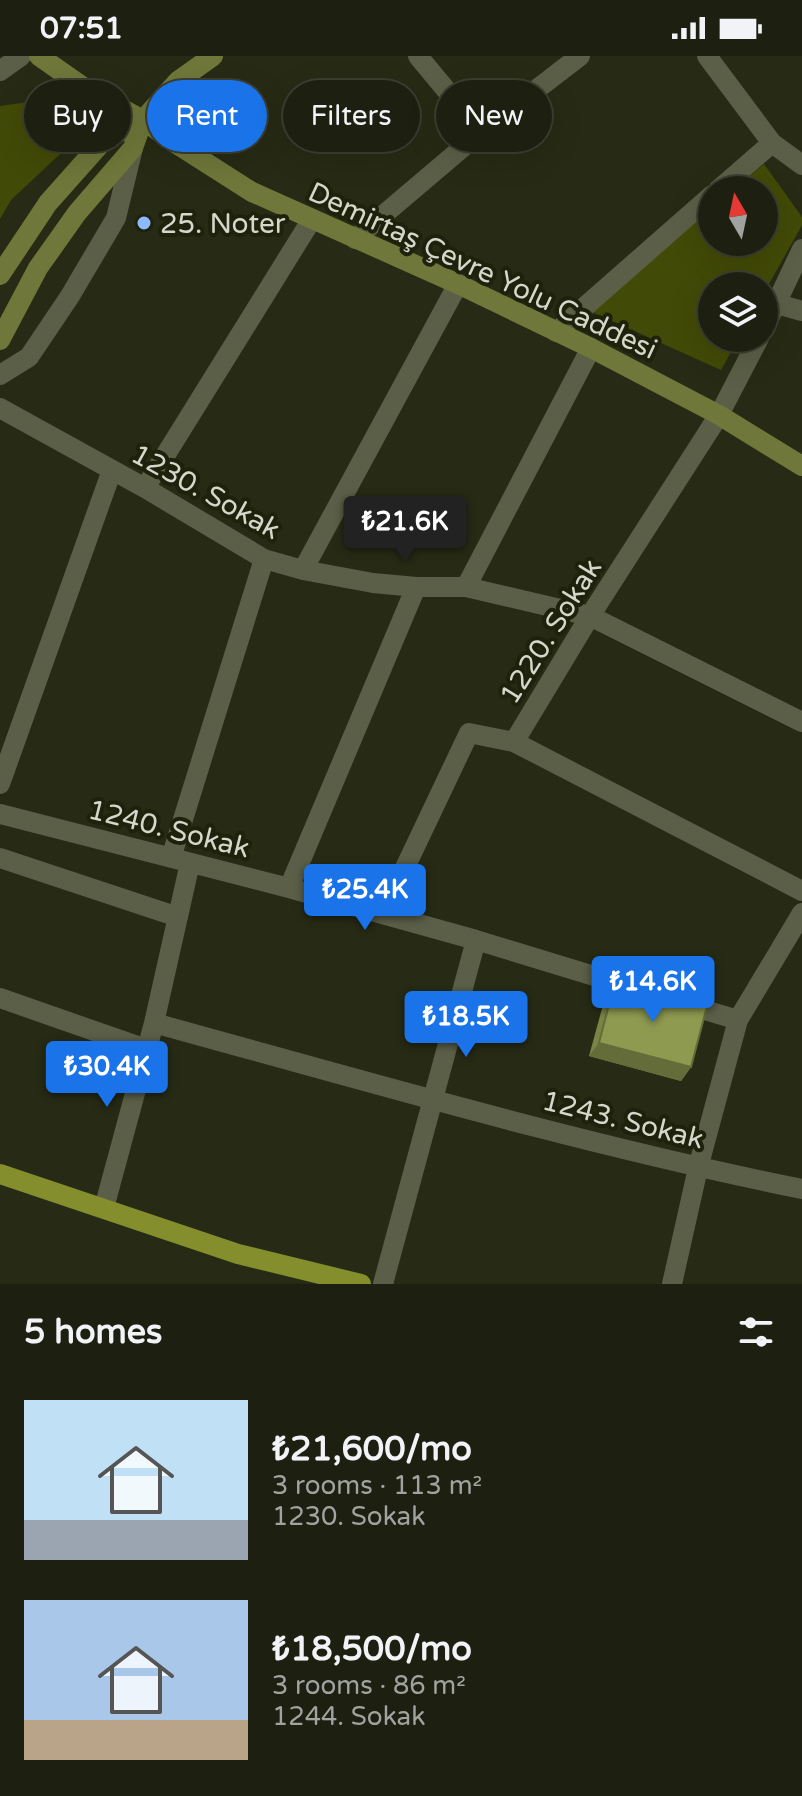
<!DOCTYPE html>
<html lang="en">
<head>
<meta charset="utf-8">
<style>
  body { margin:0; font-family:"Varela Round",sans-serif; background:#2a2d1e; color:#f1f3f6; height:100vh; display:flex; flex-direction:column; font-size:30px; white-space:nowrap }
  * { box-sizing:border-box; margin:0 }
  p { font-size:26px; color:#a0a39f }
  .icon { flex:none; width:44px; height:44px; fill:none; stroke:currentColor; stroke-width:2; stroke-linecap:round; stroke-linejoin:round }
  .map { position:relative; height:1228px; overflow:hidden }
  .drawer { display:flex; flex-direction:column; background:#1d2010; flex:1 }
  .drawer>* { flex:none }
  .top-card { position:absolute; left:24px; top:24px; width:754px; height:72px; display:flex; gap:16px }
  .needle { width:52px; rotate:351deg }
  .fabs { position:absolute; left:698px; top:120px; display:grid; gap:16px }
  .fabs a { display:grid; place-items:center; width:80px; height:80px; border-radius:50%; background:#1d2010; box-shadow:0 8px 32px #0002,0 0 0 2px #3b3e30; font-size:40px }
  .price { position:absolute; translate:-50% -68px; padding:0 18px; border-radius:8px; background:#1a73e8; color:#fff; font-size:26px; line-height:52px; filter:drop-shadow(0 2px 4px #0008) }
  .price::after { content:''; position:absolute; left:50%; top:48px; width:24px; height:18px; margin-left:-12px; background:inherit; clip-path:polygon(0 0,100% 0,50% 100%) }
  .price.current { background:#222; color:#fff }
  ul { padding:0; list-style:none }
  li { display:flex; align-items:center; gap:24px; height:200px; padding:0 24px }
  li span { display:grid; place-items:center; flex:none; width:224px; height:160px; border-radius:0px; color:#555 }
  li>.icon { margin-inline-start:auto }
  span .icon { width:96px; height:96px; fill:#fffc; stroke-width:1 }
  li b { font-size:34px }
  h2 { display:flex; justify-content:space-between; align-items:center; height:96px; padding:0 24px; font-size:34px }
  .pill { padding:0 28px; border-radius:36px; background:#1d2010; box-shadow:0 8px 32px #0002,0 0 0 2px #3b3e30; font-size:28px; line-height:72px }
  .pill.current { background:#1a73e8; color:#fff }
  .status { display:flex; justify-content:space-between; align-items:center; height:56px; padding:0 40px; background:#1d2010; direction:ltr }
  .status svg { height:22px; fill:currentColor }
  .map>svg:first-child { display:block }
</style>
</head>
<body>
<div class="status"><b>07:51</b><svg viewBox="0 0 49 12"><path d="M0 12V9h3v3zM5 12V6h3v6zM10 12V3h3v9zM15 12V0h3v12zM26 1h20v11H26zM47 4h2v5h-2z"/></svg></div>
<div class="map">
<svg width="802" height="1228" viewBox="0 0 802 1228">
  <rect width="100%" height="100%" fill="#272b15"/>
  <path fill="#424a07" d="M50,43L74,85L11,144L0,163V50Z
    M764,108L802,161V169L764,237V230H712V282H739L721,314L590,255L712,152V186H764V134H733Z"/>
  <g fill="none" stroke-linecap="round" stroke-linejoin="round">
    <path stroke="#5b5f47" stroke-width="20" d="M418,0L481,76
      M707,0L772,87L802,109
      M0,15L21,0
      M718,134L772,87
      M355,183L481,76L580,0
      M777,248L802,255
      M764,273L802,193
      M556,276L712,139
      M0,319L29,301L70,240L116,162L133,92
      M0,352L145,432L264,503L303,514L373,527L416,531H466L590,560L802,666
      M145,432L312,163
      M303,514L458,228
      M466,531L591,292
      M514,686L802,835
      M0,728L112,414
      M0,758L289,832L476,884L640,934
      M0,802L178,861
      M171,802L264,503
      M289,832L416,531
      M383,858L469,677L514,686L590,560L719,359L759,282
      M0,942L146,993
      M682,947L738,964
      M154,967C369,1026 584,1089 802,1133
      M104,1152L154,967L190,807
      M383,1228L476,884
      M672,1228L698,1112L738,964L802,857"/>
    <path stroke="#6f773a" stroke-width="20" d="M39,0L86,33L143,64L172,85L252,136L458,228L591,292L719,359L802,410
      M0,219L48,147L104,84L143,64
      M0,284L38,212L77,157L133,92L143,64L178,25L213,0"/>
    <path stroke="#848e2d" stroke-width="20" d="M0,1118L238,1198L361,1228"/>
  </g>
  <path fill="#7b8446" d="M615,925L691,1011L681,1025L589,1000L606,938Z"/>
  <path fill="#646c39" d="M599,987L691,1011L681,1025L589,1000Z"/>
  <path fill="#8f9a51" stroke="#646c39" stroke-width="2" d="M615,925L707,950L691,1011L599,987Z"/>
  <circle fill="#8eb9fd" stroke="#1e210b" stroke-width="3" cx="144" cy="167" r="8"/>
  <g text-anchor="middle" stroke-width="8" stroke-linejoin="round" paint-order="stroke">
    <g font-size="28" fill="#d4d7c9" stroke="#1e210b" text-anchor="start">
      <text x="160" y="177">25. Noter</text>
    </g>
    <g font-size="28" fill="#d4d7c9" stroke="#1e210b">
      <text transform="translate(483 214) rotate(25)" y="10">Demirtaş Çevre Yolu Caddesi</text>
      <text transform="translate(206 435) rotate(29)" y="10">1230. Sokak</text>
      <text transform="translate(550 575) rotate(-58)" y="10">1220. Sokak</text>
      <text transform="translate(169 772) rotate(14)" y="10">1240. Sokak</text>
      <text transform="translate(623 1063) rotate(14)" y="10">1243. Sokak</text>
    </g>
  </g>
</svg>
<div class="fabs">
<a><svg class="needle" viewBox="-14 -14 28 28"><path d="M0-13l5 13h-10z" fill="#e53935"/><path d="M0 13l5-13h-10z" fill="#a0a39f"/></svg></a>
<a><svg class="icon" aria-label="layers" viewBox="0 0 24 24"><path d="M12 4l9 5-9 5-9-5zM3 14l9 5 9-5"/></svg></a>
</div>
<b class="price current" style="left:405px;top:508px">₺21.6K</b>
<b class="price" style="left:365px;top:876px">₺25.4K</b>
<b class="price" style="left:653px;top:968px">₺14.6K</b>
<b class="price" style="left:466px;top:1003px">₺18.5K</b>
<b class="price" style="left:107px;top:1053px">₺30.4K</b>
<div class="top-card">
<a class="pill">Buy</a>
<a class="pill current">Rent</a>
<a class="pill">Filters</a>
<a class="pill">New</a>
</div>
</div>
<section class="drawer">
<h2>5 homes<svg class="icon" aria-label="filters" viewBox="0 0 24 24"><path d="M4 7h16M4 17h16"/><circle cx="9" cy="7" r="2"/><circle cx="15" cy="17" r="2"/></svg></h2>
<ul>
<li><span style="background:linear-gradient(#bfe0f5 75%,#9aa5b1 0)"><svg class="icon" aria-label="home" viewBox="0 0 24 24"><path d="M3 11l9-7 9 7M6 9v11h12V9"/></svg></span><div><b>₺21,600/mo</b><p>3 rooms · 113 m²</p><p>1230. Sokak</p></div></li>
<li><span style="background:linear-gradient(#a9c7e8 75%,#b9a48a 0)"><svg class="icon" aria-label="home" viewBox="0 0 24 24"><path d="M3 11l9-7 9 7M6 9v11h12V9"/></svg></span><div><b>₺18,500/mo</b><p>3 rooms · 86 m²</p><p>1244. Sokak</p></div></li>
</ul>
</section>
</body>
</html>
